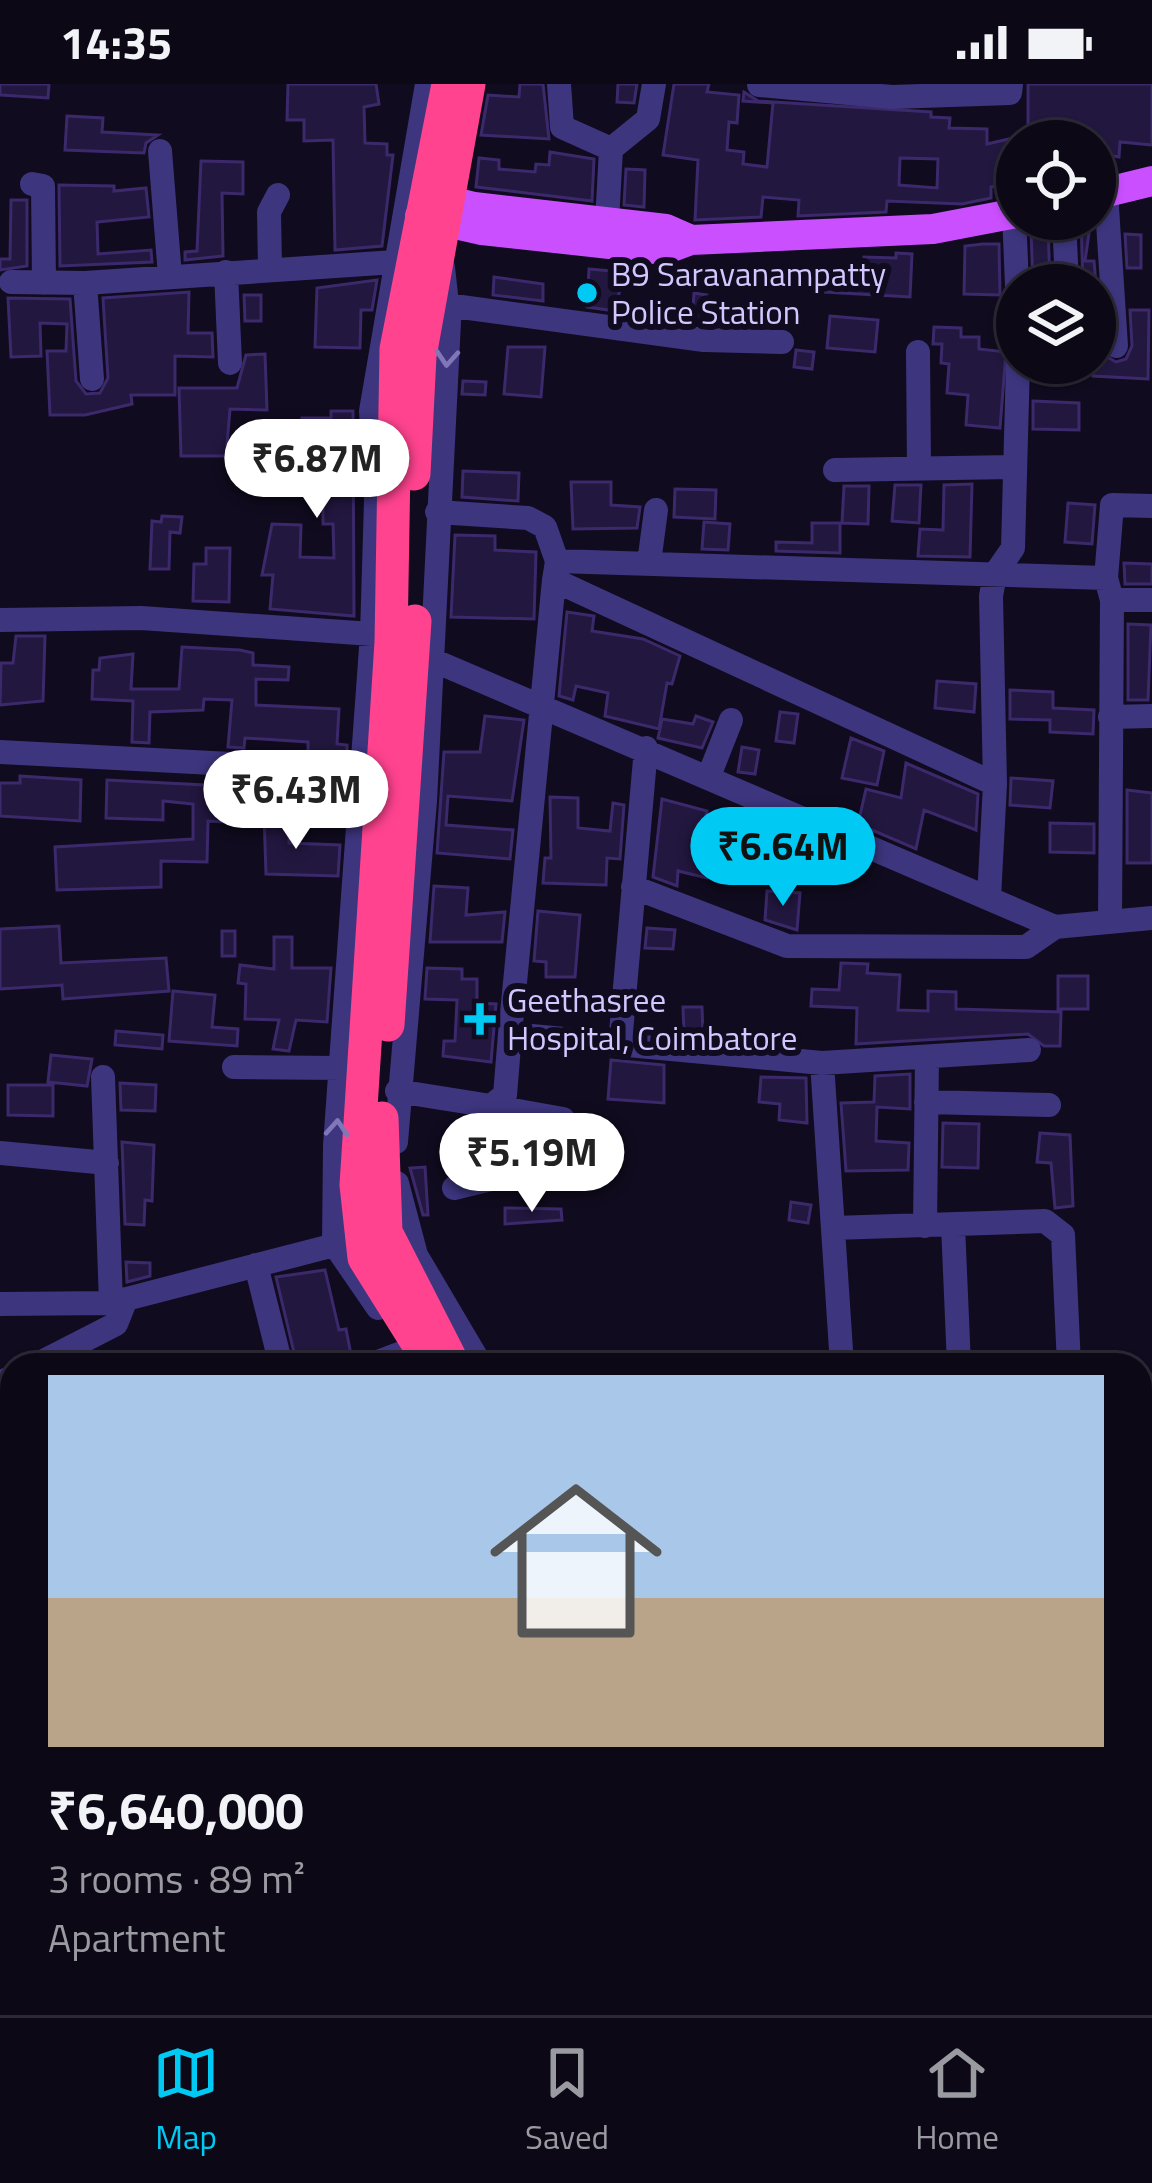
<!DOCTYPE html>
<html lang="en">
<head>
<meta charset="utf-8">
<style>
  body { margin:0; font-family:"Titillium Web",sans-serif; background:#1a1623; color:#f1f3f6; height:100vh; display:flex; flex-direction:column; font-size:45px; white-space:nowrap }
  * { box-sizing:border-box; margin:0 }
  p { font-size:39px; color:#9a9aa1 }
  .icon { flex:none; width:66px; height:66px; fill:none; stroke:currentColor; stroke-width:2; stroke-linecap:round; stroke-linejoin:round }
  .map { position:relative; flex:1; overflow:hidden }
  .details { position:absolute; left:0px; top:1269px; width:1152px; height:663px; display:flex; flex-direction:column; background:#0c0816; border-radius:36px 36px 0 0; box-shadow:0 3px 9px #0004,0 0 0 3px #2c2935 }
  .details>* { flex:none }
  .controls { position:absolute; left:996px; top:36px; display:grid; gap:24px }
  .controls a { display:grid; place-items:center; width:120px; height:120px; border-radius:50%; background:#0c0816; box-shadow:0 3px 9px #0004,0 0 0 3px #2c2935; font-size:60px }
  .price { position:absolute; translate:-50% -102px; padding:0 27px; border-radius:42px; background:#fff; color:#222; font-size:39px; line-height:78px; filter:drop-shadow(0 3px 6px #0008) }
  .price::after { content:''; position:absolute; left:50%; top:72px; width:36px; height:27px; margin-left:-18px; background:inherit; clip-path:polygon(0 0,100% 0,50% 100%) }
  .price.on { background:#00c9f3; color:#111 }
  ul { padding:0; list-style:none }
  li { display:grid; align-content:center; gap:24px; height:636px; padding:0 48px }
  li span { display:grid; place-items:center; height:372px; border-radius:0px; color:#555 }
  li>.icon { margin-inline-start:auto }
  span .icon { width:216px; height:216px; fill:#fffc; stroke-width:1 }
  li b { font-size:51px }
  .status { display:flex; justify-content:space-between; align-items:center; height:84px; padding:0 60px; background:#0c0816; direction:ltr }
  .status svg { height:33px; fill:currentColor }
  .dock { display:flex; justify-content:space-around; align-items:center; height:168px; border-top:3px solid #2c2935; background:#0c0816; font-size:33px; color:#9a9aa1 }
  .dock a { display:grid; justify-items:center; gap:6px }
  .dock .on { color:#00c9f3 }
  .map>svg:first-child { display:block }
</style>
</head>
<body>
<div class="status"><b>14:35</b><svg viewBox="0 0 49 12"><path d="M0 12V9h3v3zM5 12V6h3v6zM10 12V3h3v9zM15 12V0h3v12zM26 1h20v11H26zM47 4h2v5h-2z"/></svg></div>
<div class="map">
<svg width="1152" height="1931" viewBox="0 0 1152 1931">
  <rect width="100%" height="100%" fill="#100b1e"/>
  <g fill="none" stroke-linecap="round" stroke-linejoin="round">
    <path stroke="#08163a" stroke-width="4.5" d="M1140,1505L1152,1510
      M0,1705L12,1708"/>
  </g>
  <path fill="#22173f" stroke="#3b296b" stroke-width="3" fill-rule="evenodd" d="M0,0H49L48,14L0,11Z
    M288,0H376L379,20L364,23L365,59L387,60V71H393L382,162L335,166L333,56L304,57V36H287Z
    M520,0H543L549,55L481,51L488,11L519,13Z
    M618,0H637L634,19L617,18Z
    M674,0H709L707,8L739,11L737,39L729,38L727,66L744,68L743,80L767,83L773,19L743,17L744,8L758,17L931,28V33L950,34L949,44L987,45V60L1017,53V98L991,103V114L962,120L887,117L886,128L798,132L799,116L763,113L761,133L695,136L698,76L663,71ZM900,74L938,75L937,104L899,101Z
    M1028,0H1152V61L1120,58L1119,73L1107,71V64L1095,63V57H1028Z
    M67,32L103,34L102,48L158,51L146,59L144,69L65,66Z
    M550,68L594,75L592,117L476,103L479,74L499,76V85L535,88L536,80L549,81Z
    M201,77L243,78V110L222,109L223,172L185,176V168L197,167Z
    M626,85L645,86L644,123L624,121Z
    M59,101L114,102V107L146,104L149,133L97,138L98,170L151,166L152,178L60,182Z
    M11,116H27V182L0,186V175H10Z
    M1081,135H1091L1085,177H1094L1102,270L1116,278L1126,275L1132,262L1130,226H1149L1148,295L1093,292L1095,201H1083Z
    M1043,142H1048L1050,201H1033L1031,147H1043Z
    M1125,150L1141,151V184H1127Z
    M983,160H999L1000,211L964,210L965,162Z
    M896,169L912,170L910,213L825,208L826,186L863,187L864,173L896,174Z
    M589,185L624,188L615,227L587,223Z
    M494,193L543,200V217L493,211Z
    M377,196L372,226H361L360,264L315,263L317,204Z
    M189,208L188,249H212L213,273L175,272V311H131L132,320L85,331H50L47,267H66L67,240L40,239L41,272L11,273L8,214L70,215L76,297L86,310L100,309L108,294L103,214Z
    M694,209L707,211L706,231L728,232L727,240L692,238Z
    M244,211H261V237H245Z
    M830,232L878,236L875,268L827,264Z
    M934,243L961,244V253H979V265L1006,268L1000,344L966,341L968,311L947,309L949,280L941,279L942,260H933Z
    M508,263H545L541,313L504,310Z
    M796,266L814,268L812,285L794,283Z
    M265,270L267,326L230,325L226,372H181L179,304H237L246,271Z
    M463,297L486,298L485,311L462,310Z
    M1033,317L1079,319V346L1033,345Z
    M331,327H353L354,532L270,525L273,491H262L272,440L301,441L300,473L334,474L333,440H323V382L287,381V366H249V355L288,354V346L302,347V334H331Z
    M463,387L519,389L518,417L462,413Z
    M571,398H611V421L640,423L637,444L573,445Z
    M972,400L970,473L918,472L920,445L943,446L944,401Z
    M895,401H921L919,439L892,437Z
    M844,402H869L868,440L842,439Z
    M675,405L716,406L715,435L674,433Z
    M1068,419L1095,421L1092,460L1065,458Z
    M162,432L182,433L180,449L170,448L169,485H150L152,437L161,438Z
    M704,438L730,440L728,466L702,465Z
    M812,439H840V469L776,467V458L812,459Z
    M455,451L495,452V466L536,468L534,535L451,533Z
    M206,464H230L229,518L193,517L194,480H206Z
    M1124,479L1152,480V500H1125Z
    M567,528L594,532L592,547L643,555L680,572L672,600L667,599L659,645L605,632L608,609L576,602L573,616L559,612Z
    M1128,540L1151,541L1148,616H1128Z
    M16,552H45L43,617L0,621L1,579H13Z
    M182,563L240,566L253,569V581L289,583L288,596L256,595V621L339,625L337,660L347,661V670L308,668V658L245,654L244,664L228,663L232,616L204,615L203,626L150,628L149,659L132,658L133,617L92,615L93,586H99L100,574L133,570L131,605H179Z
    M937,597L976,600L974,628L935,624Z
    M1010,606L1053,608V624L1094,626L1093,650L1050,648V636L1010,635Z
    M780,628L798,630L794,659L776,657Z
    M485,632L524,636L512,717L448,712L446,741L513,746L510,775L437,769L444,668H480Z
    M696,632L713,638L702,664L658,654L662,635L693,640Z
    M851,654L884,667L877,701L842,694Z
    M742,663L759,666L755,690L738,688Z
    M906,679L978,710L976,746L924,726L916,765L858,740L866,705L901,714Z
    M20,692L81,696L80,737L0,732V699H20Z
    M1011,694L1053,697L1050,724L1010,721Z
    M107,696L224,702V738L208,737L207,778L161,777V803L57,806L55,763L193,755V720L163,717V736L106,734Z
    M1127,706L1152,709V779H1127Z
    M550,713L578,714V744L610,747L613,719L624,721L620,775L607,774L606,801L543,799L545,774H551Z
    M662,715L707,727L698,760L714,764L707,794L678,787L677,802L653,793Z
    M289,730V759L340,761L338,792L266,790L264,731Z
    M1050,739L1094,740V769L1050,768Z
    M434,802L468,804L466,831L505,828L502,858H430Z
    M767,807L800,809L797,846L765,836Z
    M538,827L580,831L575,893H546V878L534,877Z
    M59,842L61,879L166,874L169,907L63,915L62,901L0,905V845Z
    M647,844L675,846L673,865L645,864Z
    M222,847H235V872H222Z
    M274,853H292V884H331L327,938L296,936L289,967L273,965L279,936L245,935L246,900L238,899L240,881L274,885Z
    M841,879L868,880L867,889L900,891L898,926L928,927V907L956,908V925L1061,928L1060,962H1044L1028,950L856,960L857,924L811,922L812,905L839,906Z
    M427,884L462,885V895H477V919L496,920L491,978L443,972L444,957H455L457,916L425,915Z
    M1058,892H1088V925H1058Z
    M173,907L215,911L212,943L238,945L237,962L169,957Z
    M683,923H702L703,951L684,950Z
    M116,947L163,951L162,965L115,961Z
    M51,971L92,975L87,1002L48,998Z
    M611,976L664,981V1019L608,1015Z
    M910,990V1025L877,1023L876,1057L909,1059L908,1086L846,1087L841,1019L874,1018L875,992Z
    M761,993L806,994L807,1039L779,1036L780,1020L759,1018Z
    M120,999L156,1001L155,1027L121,1026Z
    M8,1001H53V1032L8,1031Z
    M490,1039L505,1041L504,1062H490Z
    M943,1039L979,1040L978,1084L942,1083Z
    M1040,1049L1070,1051L1073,1122L1055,1124L1051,1079L1037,1078Z
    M122,1058L154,1061L152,1117L145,1116L144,1141L125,1140Z
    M425,1083L428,1131H423L410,1084Z
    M791,1118L811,1121L808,1139L789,1136Z
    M505,1124L561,1125L562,1136L505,1140Z
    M126,1178L150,1179V1192L127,1198Z
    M325,1186L339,1246L346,1245L353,1281H297L276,1193Z
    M1140,1595L1152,1596V1632H1140Z
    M1140,1889H1152V1931H1140Z"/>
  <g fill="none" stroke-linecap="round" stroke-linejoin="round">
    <path stroke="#3d357e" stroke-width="24" d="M559,0L562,43L611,65
      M759,1L892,13L1010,9L1011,0
      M160,67L170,192
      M32,100L43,102L44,199
      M1106,108L1116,262
      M1014,130L1017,201
      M1064,135L1067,201
      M607,138L611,65L648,35L654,0
      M270,185L269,128L278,111
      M226,188L230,279
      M11,198L85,199L395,178
      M85,199L92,295
      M447,221L704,256L782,258
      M918,268L919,384
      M835,386L1012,383
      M437,428L528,434L545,443L557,477L554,496L995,700
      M557,477L1106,494L1112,516
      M649,479L656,426
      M1106,494L1112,421L1152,422
      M554,496L510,950L822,979L842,1281
      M0,536L141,534L372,550L1055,843L1152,834
      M1110,633L1152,632
      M0,668L365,687
      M709,692L731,636
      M633,803L787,862L1026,863L1055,843
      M989,814L995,700L991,512L995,490L1013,464L1018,279
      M1110,838L1112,516H1152
      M620,960L646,664
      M822,979L1029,966
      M234,983L342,984
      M103,993L111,1219
      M397,1007L491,1022L505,1011L510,950
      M926,1018L1049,1021
      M396,1058L425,717L449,238L443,183
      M0,1069L107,1079
      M397,1099L416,1171L481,1281
      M454,1104L536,1084L563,1035L491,1022
      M953,1141L959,1281
      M925,1142L927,973
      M833,1144L1045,1137L1063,1151L1069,1281
      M256,1181L281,1281
      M0,1220L111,1219L350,1157
      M378,1224L334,1160L335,1061L372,550L376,417L371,327L427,0
      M36,1281L116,1240L126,1215
      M370,1281L407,1267
      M0,1299L12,1293
      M1140,1648L1152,1649
      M1140,1873H1152
      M382,1920V1931
      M494,1920L495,1931
      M604,1920L605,1931
      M1016,1931V1920"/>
    <path stroke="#ca4fff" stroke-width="30" d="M426,111L474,123L666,145L691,156
      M1095,111L1152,97
      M420,132L482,146L664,166L691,156L933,145L1017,129"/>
    <path stroke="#ff438f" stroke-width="33" d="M414,390L420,272L469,0
      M388,941L415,537
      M382,1034L386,1148L454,1281
      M431,1281L364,1174L356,1101L391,558L396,265L448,0
      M288,1931L291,1920"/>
  </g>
  <defs><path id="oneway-chevron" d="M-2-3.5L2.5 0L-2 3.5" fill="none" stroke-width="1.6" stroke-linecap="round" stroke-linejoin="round" transform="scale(3)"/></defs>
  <g stroke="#8077b8">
    <use href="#oneway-chevron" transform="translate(447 274) rotate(94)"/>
    <use href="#oneway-chevron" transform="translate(337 1044) rotate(-86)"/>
  </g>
  <g fill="#00c9f3" stroke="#100b1e" stroke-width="4.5">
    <circle cx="587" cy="209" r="12"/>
    <path d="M474 917h12v12h12v12h-12v12h-12v-12h-12v-12h12z"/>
  </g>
  <g text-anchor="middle" stroke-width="12" stroke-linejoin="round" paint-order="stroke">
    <g font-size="33" fill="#d2c8ff" stroke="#100b1e" text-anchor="start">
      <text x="611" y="202">B9 Saravanampatty<tspan x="611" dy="38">Police Station</tspan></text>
      <text x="507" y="928">Geethasree<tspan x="507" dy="38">Hospital, Coimbatore</tspan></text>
    </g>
  </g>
</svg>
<div class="controls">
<a><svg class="icon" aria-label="locate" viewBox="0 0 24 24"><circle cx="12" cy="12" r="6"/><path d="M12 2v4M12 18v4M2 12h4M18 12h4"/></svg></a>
<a><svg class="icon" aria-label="layers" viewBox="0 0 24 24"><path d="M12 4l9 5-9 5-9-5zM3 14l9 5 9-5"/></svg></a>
</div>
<b class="price" style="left:317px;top:437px">₹6.87M</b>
<b class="price" style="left:296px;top:768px">₹6.43M</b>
<b class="price on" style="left:783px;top:825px">₹6.64M</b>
<b class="price" style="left:532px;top:1131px">₹5.19M</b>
<section class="details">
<ul>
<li><span style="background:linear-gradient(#a9c7e8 60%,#b9a48a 0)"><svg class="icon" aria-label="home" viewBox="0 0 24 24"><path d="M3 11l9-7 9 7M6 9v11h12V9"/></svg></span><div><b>₹6,640,000</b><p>3 rooms · 89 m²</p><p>Apartment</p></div></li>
</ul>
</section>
</div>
<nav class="dock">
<a class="on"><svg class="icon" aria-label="map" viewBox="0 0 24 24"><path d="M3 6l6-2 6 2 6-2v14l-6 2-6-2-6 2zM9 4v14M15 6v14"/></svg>Map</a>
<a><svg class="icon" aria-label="saved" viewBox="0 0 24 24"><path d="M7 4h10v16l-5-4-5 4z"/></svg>Saved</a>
<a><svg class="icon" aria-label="home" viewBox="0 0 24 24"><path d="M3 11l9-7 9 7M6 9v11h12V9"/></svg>Home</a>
</nav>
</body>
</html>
